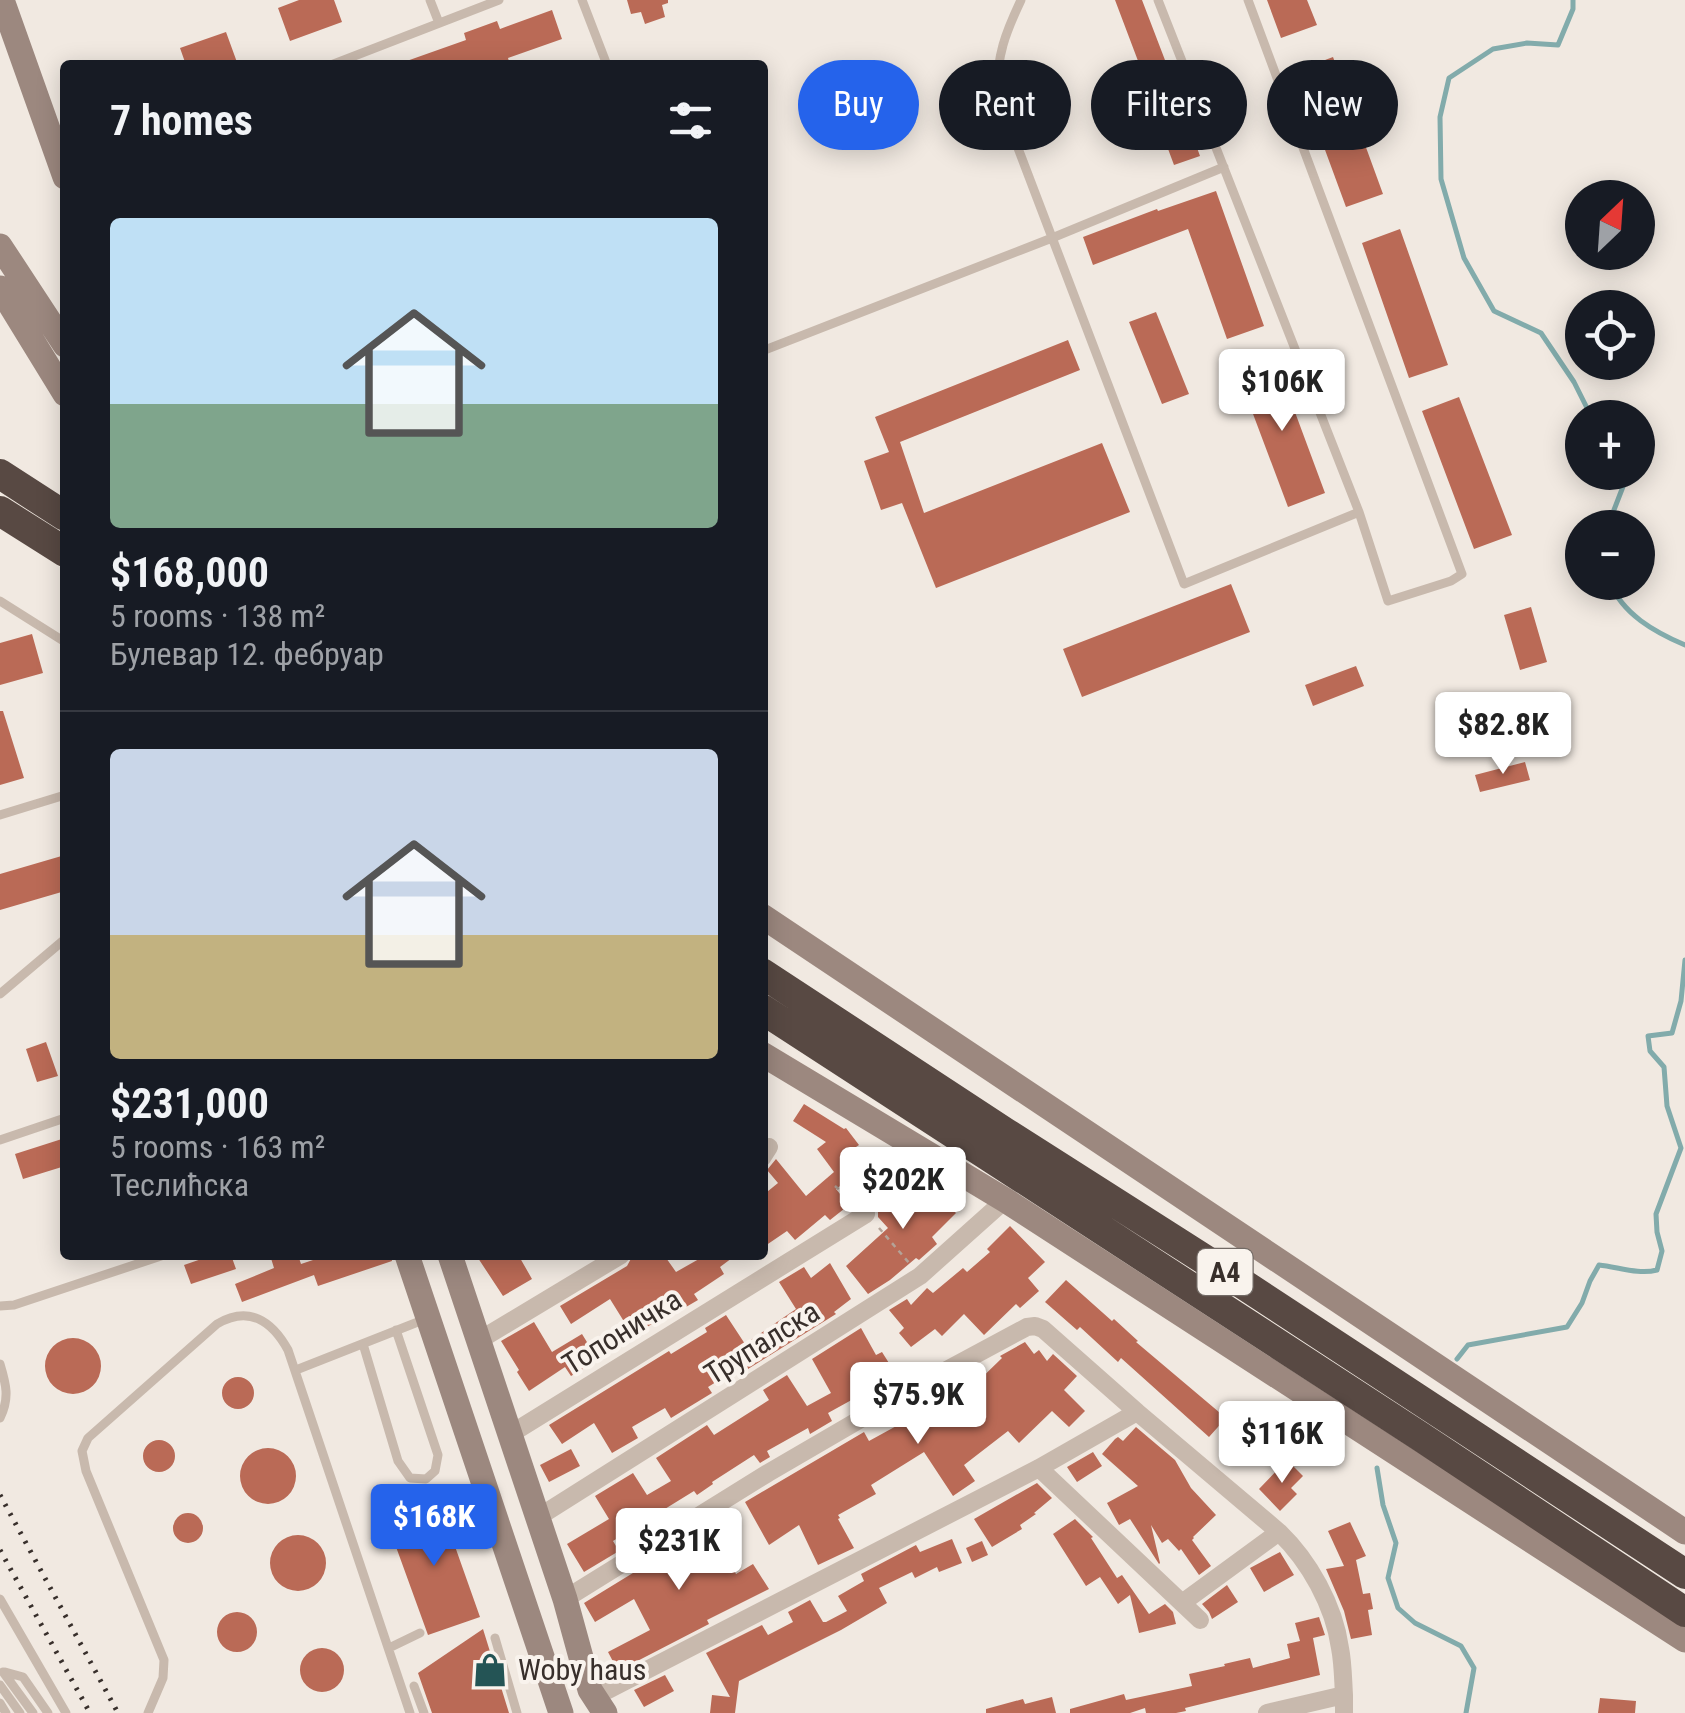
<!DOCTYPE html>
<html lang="en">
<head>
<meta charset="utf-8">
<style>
  body { margin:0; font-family:"Roboto Condensed",sans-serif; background:#242831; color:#f1f3f6; height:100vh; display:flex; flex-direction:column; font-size:38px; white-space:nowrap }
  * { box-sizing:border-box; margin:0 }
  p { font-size:32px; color:#9ea1a6 }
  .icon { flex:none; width:55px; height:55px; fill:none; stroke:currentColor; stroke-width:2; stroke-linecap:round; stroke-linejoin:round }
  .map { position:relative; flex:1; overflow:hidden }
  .sheet { position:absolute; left:60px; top:60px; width:708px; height:1200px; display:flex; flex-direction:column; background:#171b24; border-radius:10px; box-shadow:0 5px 25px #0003 }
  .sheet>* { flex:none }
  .hud { position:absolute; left:798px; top:60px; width:738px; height:90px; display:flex; gap:20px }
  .needle { width:65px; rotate:25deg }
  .controls { position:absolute; left:1565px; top:180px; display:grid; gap:20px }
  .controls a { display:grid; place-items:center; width:90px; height:90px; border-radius:50%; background:#171b24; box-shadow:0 5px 25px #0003; font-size:50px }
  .price { position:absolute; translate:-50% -85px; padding:0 22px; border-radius:10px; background:#fff; color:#222; font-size:32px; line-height:65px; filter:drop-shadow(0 2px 5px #0008) }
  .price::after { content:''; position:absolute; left:50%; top:60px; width:30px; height:22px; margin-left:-15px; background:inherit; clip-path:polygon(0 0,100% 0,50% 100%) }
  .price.on { background:#2563eb; color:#fff }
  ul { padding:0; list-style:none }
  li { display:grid; align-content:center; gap:20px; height:530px; padding:0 50px }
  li+li { border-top:2px solid #363941 }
  li span { display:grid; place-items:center; height:310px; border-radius:10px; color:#555 }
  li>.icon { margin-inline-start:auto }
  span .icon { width:180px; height:180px; fill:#fffc; stroke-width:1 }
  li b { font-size:42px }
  h2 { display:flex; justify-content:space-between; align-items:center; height:120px; padding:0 50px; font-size:42px }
  .tag { padding:0 35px; border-radius:45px; background:#171b24; box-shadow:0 5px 25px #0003; font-size:35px; line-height:90px }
  .tag.on { background:#2563eb; color:#fff }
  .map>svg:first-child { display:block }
</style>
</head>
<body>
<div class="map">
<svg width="1685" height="1713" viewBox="0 0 1685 1713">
  <rect width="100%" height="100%" fill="#f1e9e1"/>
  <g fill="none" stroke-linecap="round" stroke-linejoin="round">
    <path stroke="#82abab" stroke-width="5" d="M1573,0V9L1558,45L1527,43L1493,49L1449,78L1440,117L1441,179L1464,258L1494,311L1541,333L1574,382L1592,418
      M1607,528L1624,484L1619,472
      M1610,582C1622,614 1655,632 1685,645
      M1457,1359L1468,1345L1567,1327L1582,1303L1590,1281L1599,1265C1618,1267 1639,1275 1657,1270L1662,1251L1657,1232L1656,1214L1681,1148L1667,1106L1664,1067L1650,1051L1648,1036L1672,1033L1681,1001L1685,960
      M1377,1468L1383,1505L1396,1543L1388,1578L1398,1608L1415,1623L1461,1646L1474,1668L1466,1713"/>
  </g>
  <path fill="#ba6a56" d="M299,0H334L342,22L290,41L278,8Z
    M627,0H668V3L662,5L665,17L645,24L641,12L631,14Z
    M1115,0H1142L1173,81L1149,90Z
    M1267,0H1307L1317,25L1281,38Z
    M552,10L562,39L508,58L510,65H402L401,63L466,40L464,33L497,21L500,29Z
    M226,32L238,65H186L180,48Z
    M1333,57L1383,194L1346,207L1296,71Z
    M1184,112L1200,156L1174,165L1158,122Z
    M1216,191L1264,326L1227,339L1188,229L1093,265L1083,237L1157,209L1158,211Z
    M1400,229L1448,365L1409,378L1362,243Z
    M1156,312L1189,394L1162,404L1129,322Z
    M1068,340L1080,370L900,442L924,513L1102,443L1130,512L936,588L902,503L881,510L864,461L889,452L875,417Z
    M1276,361L1325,493L1288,507L1238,374Z
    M1459,397L1512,535L1474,549L1422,411Z
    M1231,584L1250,632L1082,697L1063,649Z
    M1531,607L1547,662L1520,670L1504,615Z
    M32,634L43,673L0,685V643Z
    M1356,666L1364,686L1313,706L1305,685Z
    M0,711H3L24,778L0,785Z
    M1525,762L1530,780L1480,792L1475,775Z
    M65,855V891L0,910V874Z
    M46,1042L58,1076L37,1082L26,1049Z
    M804,1104L844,1129L846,1128L859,1145L853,1149L866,1167L836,1189L849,1205L830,1220L825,1215L795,1240L787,1231L762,1248V1196L778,1183L767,1170L776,1159L806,1196L834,1172L817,1149L826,1142L793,1121Z
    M65,1138V1166L23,1179L15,1154Z
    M918,1168L937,1188L934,1192L956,1213L932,1237L937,1244L919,1260L916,1258L890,1280L868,1294L846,1266L888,1228L878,1217V1212L896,1196L899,1190L897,1187Z
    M1010,1226L1045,1262L1028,1278L1039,1291L1020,1308L1016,1304L984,1335L964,1314L942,1336L935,1329L911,1347L899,1333L904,1328L889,1310L907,1299L911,1305L927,1288L933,1293L963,1268L967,1272L990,1252L987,1249Z
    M213,1255H231L236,1269L191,1284L184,1265Z
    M270,1255H298L301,1264L328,1255H391L392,1261L318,1286L314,1275L242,1302L235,1284L274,1268Z
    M476,1255H514L517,1260L520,1258L532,1279L503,1296Z
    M633,1255H664L676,1272L706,1255H736L720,1267L724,1274L694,1294L698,1300L686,1307L680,1298L651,1315L655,1322L633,1336L610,1299L571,1324L560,1306L627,1266Z
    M830,1263L851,1299L834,1312L836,1314L740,1374L737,1369L708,1387L712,1393L671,1418L665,1408L632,1427L638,1438L612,1453L594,1423L562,1444L549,1425L669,1351L671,1354L707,1332L705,1328L726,1315L745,1344L796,1309L779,1282L804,1267L811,1278Z
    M1066,1280L1112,1321L1114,1319L1138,1341L1136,1342L1226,1418L1209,1437L1121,1358L1118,1362L1080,1327L1077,1330L1045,1302Z
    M534,1322L552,1352L582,1334L598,1360L571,1376L565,1367L529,1391L517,1372L519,1370L501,1341Z
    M861,1328L876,1355L882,1352L899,1379L868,1397L866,1392L828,1413L832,1421L810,1434L808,1428L767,1451L770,1457L760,1463L754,1455L712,1482L713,1484L697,1495L694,1491L613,1541L619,1551L584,1572L567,1544L609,1519L595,1496L633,1473L647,1495L671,1481L656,1458L707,1425L714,1435L769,1400L763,1390L787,1375L807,1406L831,1393L812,1359Z
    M45 1366a28 28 0 1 1 56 0a28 28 0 1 1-56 0Z
    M1025,1342L1034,1354L1039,1350L1047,1361L1053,1354L1077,1376L1064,1390L1085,1411L1069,1427L1052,1411L1019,1443L1008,1431L964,1465L975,1481L953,1496L924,1452L871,1485L876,1494L838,1515L840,1518L838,1519L854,1548L818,1565L799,1525L769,1545L745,1502L864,1432L869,1441L900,1424L894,1414L953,1381L955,1384L958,1381L967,1392L1002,1358L1000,1356Z
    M222 1393a16 16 0 1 1 32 0a16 16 0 1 1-32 0Z
    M1136,1427L1175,1460L1191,1488L1216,1515L1193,1537L1194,1538L1192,1540L1211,1566L1199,1575L1181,1549L1179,1551L1168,1539L1162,1543L1151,1525L1160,1563L1159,1564L1130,1519L1119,1525L1107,1503L1138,1486L1102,1454L1115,1439L1118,1437L1123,1441Z
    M143 1456a16 16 0 1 1 32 0a16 16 0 1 1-32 0Z
    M240 1476a28 28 0 1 1 56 0a28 28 0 1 1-56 0Z
    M571,1449L580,1466L549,1482L540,1465Z
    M1093,1452L1102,1466L1077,1482L1067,1467Z
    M1287,1460L1303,1476L1291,1488L1297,1494L1280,1511L1259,1489Z
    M1037,1483L1052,1498L1034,1513L1036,1514L1020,1525L1022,1529L992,1547L974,1519Z
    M440,1504L480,1617L428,1635L387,1522Z
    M173 1528a15 15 0 1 1 30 0a15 15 0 1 1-30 0Z
    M721,1517L736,1538L722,1547L736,1574L753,1564L769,1589L707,1620L709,1624L618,1671L608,1652L650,1630L634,1599L595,1622L584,1603L677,1546L681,1552L703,1538L698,1531Z
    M1075,1519L1093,1537L1091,1538L1117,1578L1122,1575L1149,1614L1165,1604L1173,1612L1176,1624L1139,1633L1130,1595L1118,1604L1100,1577L1086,1586L1053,1534Z
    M1350,1522L1366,1556L1356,1560L1363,1594L1370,1593L1373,1609L1368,1610L1372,1635L1351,1639L1344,1611L1326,1569L1344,1566L1328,1531Z
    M270 1563a28 28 0 1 1 56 0a28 28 0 1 1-56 0Z
    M952,1539L962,1563L939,1572L937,1567L915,1578L912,1572L879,1588L887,1603L841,1630L739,1681L735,1713H710L712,1695L730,1697L706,1653L762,1625L768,1635L793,1622L788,1612L810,1600L823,1622H826L847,1611L838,1596L864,1581L861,1574L916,1545L920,1552Z
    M982,1541L988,1555L972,1562L966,1548Z
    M1280,1552L1294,1575L1264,1592L1250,1568Z
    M1227,1585L1238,1602L1212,1619L1209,1612L1202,1604Z
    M217 1632a20 20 0 1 1 40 0a20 20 0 1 1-40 0Z
    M1319,1617L1325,1635L1313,1638L1320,1675L1185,1708L1186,1711L1176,1713H1146L1145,1708L1130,1713H1070V1709L1124,1694L1126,1700L1192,1686L1189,1674L1225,1666L1224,1664L1250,1658L1253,1668L1290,1658L1287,1644L1300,1641L1295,1623Z
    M483,1629L509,1713H432L418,1673Z
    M300 1670a22 22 0 1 1 44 0a22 22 0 1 1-44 0Z
    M665,1675L674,1691L644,1707L634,1690Z
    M1052,1697L1056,1713H986V1709L1023,1699L1025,1704Z
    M1600,1698L1636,1701L1635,1713H1598Z"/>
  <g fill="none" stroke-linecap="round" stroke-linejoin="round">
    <path stroke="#b4a398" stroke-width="2.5" stroke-dasharray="5 5" stroke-linecap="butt" d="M835,1186L852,1201
      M879,1228L910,1264"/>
    <path stroke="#c8b9ad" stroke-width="9" d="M430,0L439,23
      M582,0L607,65
      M1021,0C1005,34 997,55 997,93L1184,584L1359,512L1158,0
      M1248,0L1462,574L1451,581L1388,601L1359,512
      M331,65L499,0
      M762,351L1052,238L1224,167
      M0,601L65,642
      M0,815L65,795
      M0,994L65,939
      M0,1140L65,1118
      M0,1306L14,1305L164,1255
      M363,1344L398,1461L410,1478L426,1479L435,1471L438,1455L396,1330
      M0,1364C6,1384 10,1398 0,1418
      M296,1370L428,1318
      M0,1599L66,1713
      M495,1638L517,1713
      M389,1648L420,1633
      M3,1672L33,1713
      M5,1672L23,1677L48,1713
      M0,1685L20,1713
      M414,1686L424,1713
      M0,1703L6,1713
      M148,1713L163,1678L164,1660L86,1471L82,1451L88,1438L217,1324C249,1305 272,1321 288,1350L410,1713"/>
    <path stroke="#c8b9ad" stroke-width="18" d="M762,1158L769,1147
      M478,1341L621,1255
      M509,1435L866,1214
      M1039,1468L1200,1620
      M537,1518L920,1276L1005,1200
      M565,1599L768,1473L919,1385L1027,1327L1035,1326L1043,1329L1137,1412
      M1182,1603L1279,1532
      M593,1695L608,1690L1039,1468L1137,1412L1279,1532C1309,1561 1334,1605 1340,1648C1343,1663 1343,1679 1344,1695
      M1267,1713L1344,1695V1713"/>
    <path stroke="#9c887f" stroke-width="25" d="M2,0L65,177
      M0,246L65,345
      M0,288L65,394
      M762,916L1685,1532
      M762,1054L1005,1200L1685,1640
      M407,1255L561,1713
      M450,1255L565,1599L590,1690L605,1713"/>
    <path stroke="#584943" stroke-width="30" d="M0,474L65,516
      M0,511L65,552
      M762,973L1006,1133L1243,1284L1685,1574
      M762,1009L1421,1437L1685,1612"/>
    <path stroke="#382f2b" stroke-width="5" stroke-dasharray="2.5 8" stroke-linecap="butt" d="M0,1495L118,1713
      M0,1550L90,1713"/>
  </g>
  <defs>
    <g id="shop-bare" transform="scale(2.7)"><path d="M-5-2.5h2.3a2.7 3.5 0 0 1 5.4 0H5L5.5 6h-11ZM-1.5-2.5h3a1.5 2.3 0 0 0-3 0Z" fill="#245455" stroke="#f9f3ed" stroke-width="2.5" paint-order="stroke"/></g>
  </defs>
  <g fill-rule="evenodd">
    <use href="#shop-bare" x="490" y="1670"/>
  </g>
  <g text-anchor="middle" stroke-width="8" stroke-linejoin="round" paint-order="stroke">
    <rect fill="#f9f3ed" stroke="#726a65" stroke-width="2.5" x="1197.5" y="1249" width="55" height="46" rx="8"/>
    <g font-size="28" font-weight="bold" fill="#382f2b">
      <text x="1225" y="1282">A4</text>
    </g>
    <g font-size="30" fill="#382f2b" stroke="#f9f3ed">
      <text transform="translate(622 1332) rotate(-32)" y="10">Топоничка</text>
      <text transform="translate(762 1343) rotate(-32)" y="10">Трупалска</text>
    </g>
    <g font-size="30" fill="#382f2b" stroke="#f9f3ed" text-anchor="start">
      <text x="518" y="1680">Woby haus</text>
    </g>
  </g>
</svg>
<div class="controls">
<a><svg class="needle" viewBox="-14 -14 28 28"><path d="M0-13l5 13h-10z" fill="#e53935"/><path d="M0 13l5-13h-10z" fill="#9ea1a6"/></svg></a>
<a><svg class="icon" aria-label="locate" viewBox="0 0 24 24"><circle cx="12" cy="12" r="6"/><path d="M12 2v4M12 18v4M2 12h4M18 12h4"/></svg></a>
<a>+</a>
<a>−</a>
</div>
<b class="price" style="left:1282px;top:434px">$106K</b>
<b class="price" style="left:1503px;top:777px">$82.8K</b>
<b class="price" style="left:903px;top:1232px">$202K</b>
<b class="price" style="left:918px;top:1447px">$75.9K</b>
<b class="price" style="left:1282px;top:1486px">$116K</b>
<b class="price on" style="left:434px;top:1569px">$168K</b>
<b class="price" style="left:679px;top:1593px">$231K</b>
<div class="hud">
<a class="tag on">Buy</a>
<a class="tag">Rent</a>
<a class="tag">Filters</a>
<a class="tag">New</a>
</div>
<section class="sheet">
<h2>7 homes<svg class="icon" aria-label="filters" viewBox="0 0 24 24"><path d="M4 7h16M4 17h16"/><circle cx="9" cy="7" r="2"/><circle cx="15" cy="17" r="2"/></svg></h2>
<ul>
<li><span style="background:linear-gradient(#bfe0f5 60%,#7fa58c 0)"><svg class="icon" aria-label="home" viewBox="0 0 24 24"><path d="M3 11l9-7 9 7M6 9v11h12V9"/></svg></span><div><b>$168,000</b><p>5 rooms · 138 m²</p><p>Булевар 12. фебруар</p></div></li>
<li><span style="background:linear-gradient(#c9d6e8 60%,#c2b280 0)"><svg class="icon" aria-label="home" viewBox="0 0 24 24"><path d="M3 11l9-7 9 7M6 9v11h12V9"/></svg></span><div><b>$231,000</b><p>5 rooms · 163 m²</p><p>Теслићска</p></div></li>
</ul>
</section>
</div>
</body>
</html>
